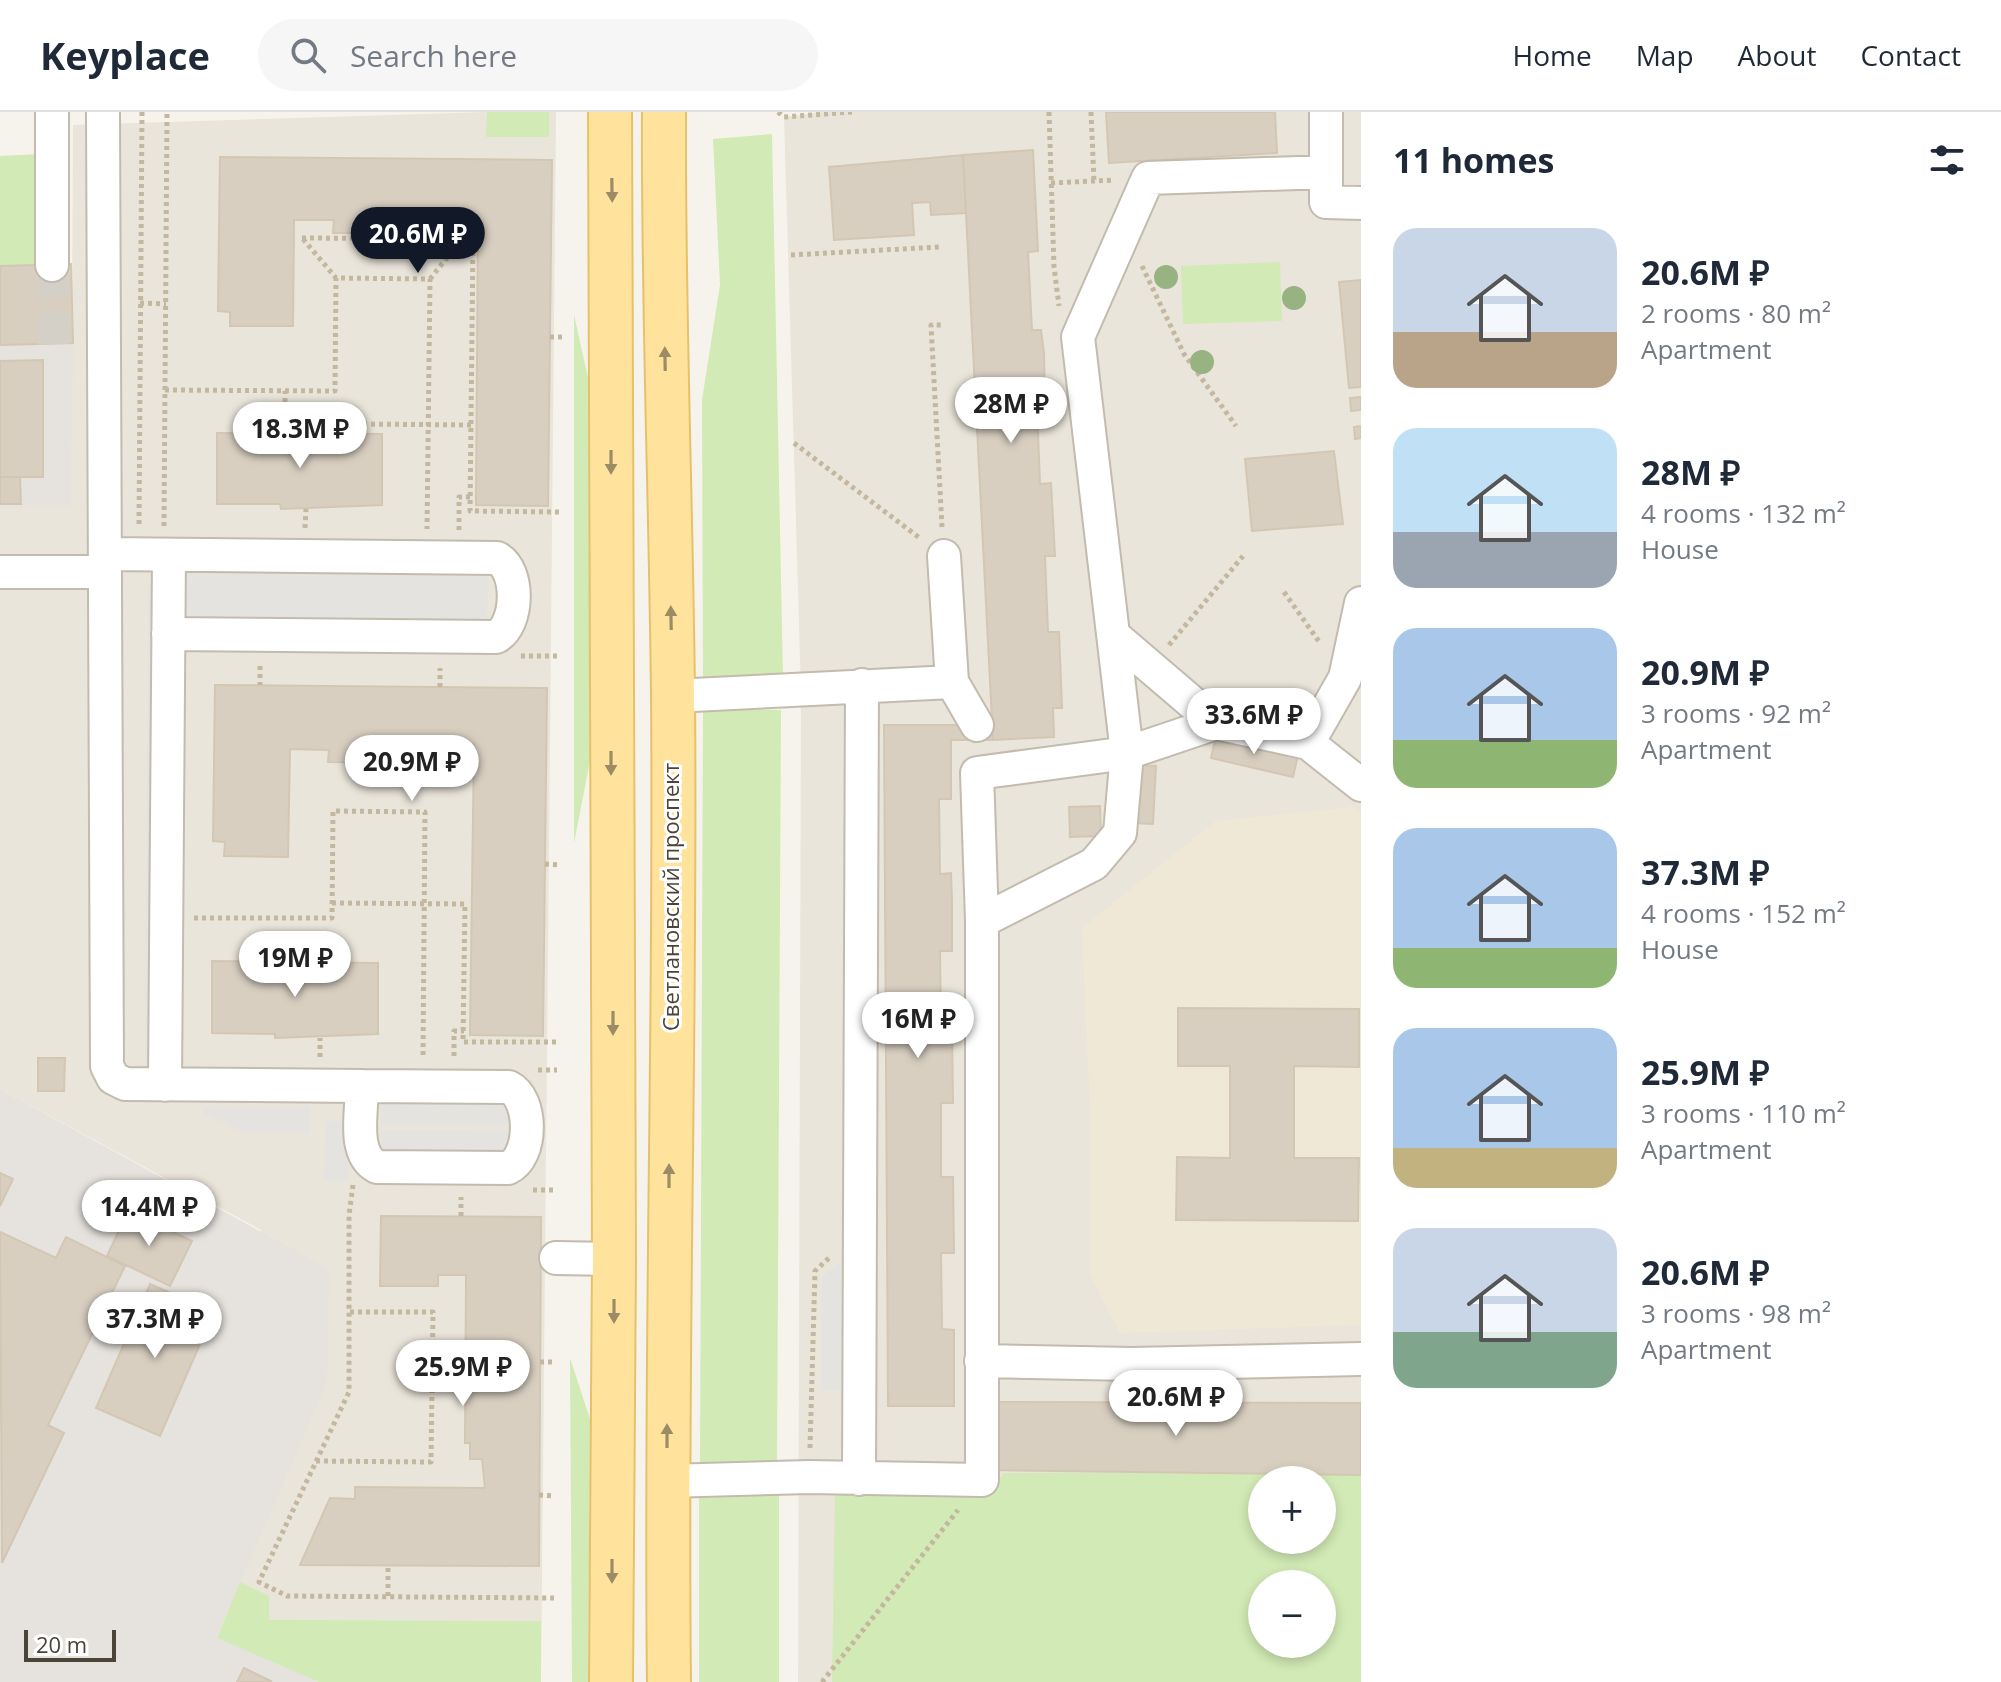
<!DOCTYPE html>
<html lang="en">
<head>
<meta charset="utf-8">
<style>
  body { margin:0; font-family:"Open Sans",sans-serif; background:#f6f6f7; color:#1f2937; height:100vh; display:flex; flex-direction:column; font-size:30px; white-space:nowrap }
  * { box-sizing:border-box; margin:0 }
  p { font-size:26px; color:#747a83 }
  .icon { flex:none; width:44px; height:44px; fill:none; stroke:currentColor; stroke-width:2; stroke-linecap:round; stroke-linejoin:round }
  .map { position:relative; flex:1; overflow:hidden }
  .side { display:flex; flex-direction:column; background:#fff; width:640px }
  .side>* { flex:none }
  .tools { position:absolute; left:1248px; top:1354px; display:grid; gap:16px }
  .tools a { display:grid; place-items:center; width:88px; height:88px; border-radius:50%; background:#fff; box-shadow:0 4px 12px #0003; font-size:40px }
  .scale { position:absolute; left:24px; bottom:20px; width:92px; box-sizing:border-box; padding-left:8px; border:4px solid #4b4439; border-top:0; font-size:22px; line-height:28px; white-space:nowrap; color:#4b4439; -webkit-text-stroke:6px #fff; paint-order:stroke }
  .price { position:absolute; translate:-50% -68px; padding:0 18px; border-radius:28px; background:#fff; color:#222; font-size:26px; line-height:52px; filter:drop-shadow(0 2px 4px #0008) }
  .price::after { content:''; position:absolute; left:50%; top:48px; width:24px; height:18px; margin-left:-12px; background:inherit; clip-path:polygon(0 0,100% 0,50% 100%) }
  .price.active { background:#111827; color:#fff }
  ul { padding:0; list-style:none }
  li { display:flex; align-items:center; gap:24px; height:200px; padding:0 32px }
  li span { display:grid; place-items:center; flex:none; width:224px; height:160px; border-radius:24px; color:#555 }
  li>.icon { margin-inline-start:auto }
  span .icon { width:96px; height:96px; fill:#fffc; stroke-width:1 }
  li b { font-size:34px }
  h2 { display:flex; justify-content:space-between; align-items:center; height:96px; padding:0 32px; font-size:34px }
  header { display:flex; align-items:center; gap:48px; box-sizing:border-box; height:112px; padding:0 40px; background:#fff; border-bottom:2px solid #e0e1e3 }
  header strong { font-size:38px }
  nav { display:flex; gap:44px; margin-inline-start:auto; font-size:28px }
  .search { width:560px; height:72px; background:#f6f6f7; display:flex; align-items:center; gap:20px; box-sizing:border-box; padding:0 28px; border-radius:44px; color:#747a83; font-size:30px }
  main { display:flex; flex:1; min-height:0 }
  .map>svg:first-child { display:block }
</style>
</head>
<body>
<header>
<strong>Keyplace</strong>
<div class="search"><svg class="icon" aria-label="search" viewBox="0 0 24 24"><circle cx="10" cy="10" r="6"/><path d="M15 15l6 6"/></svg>Search here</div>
<nav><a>Home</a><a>Map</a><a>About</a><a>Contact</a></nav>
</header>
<main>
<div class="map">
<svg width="1361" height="1570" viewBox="0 0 1361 1570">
  <rect width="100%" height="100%" fill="#f6f3ec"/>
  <path fill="#eae5da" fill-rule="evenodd" d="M487,0H556L541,1570H319L217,1526L256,1432L261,1118L0,977V395H71L73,13Z
    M823,0H1361V1570H798L801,580L784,5ZM1262,1368H1322V1428H1262ZM1262,1472H1322V1532H1262Z"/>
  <path fill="#e6e2dd" d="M52,153L73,231L71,395H0V154Z
    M0,977L329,1157L327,1270L217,1525L319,1570H0Z"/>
  <path fill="#efe8d6" d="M1352,695L1361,701V1213L1120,1221L1090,1163V998L1082,816L1216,709Z"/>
  <path fill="#d2eab5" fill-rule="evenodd" d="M487,0H549V25H486Z
    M772,22L783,566L703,569L702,288L720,173L713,27Z
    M39,42V153L0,154V44Z
    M1280,150L1282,209L1183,212L1181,154Z
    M574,203L589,270L591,644L574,731Z
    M703,597L781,598L777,1356L700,1360Z
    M570,1246L590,1307L588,1570H572Z
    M1361,1359V1570H832L835,1376L994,1375L1004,1361ZM1262,1368H1322V1428H1262ZM1262,1472H1322V1532H1262Z
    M699,1380H779V1570H699Z
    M240,1470L269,1484V1508L541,1509V1570H319L217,1526Z"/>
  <path fill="#e5e3e0" d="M186,457L488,460L487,512L186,509Z
    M148,474H161L157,956H145Z
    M381,990H508V1013L381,1012Z
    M203,995H310V1021L243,1020L203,1001Z
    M325,1009H349L348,1069H324Z
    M381,1018L508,1019V1041L381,1040Z
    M869,1126L868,1278H821L822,1165Z"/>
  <path fill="#d8cfc1" stroke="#d3c7b4" stroke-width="2" d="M1106,0H1275L1277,41L1109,51Z
    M1033,38L1038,139L1028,140L1032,218H1041L1044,241L1045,294L1037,295L1040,372L1051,371L1055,444H1045L1048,520H1059L1062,596H1053L1054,625L993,628L963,43Z
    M963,43L966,101L931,103L930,90L912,91L914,123L834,128L829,55Z
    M220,45L552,48L548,394L476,393L478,103H457V116H398V121H333L334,108H294L293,214H230V200L218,199Z
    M71,152L73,231L0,233V154Z
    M1361,168V275L1349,276L1339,170Z
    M43,248V365H0V249Z
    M1361,285V298L1351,299L1350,286Z
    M1361,314V326L1355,327L1354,315Z
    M217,321L382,322V393L281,397L280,392H217Z
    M1334,339L1343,412L1252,419L1245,347Z
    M0,365H20L21,392H0Z
    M215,573L547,576L543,924L470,923L474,632H452V646L394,645L393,651L328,650L329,638L290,637L288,745L224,744L225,730L213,729Z
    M884,613H992L993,628H951V687H939L940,762L951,761L952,788V839H940L941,913H952L953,991H941V1065H953L954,1141H941L942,1217L954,1218V1294H888Z
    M1216,624L1298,643L1293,665L1211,646Z
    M1134,653L1156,654L1153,712L1131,711Z
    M1100,694L1101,724L1070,725L1069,695Z
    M212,849L378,851V922L275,926V922L212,921Z
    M1178,896L1359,897V955L1294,954V1046H1359L1358,1109L1176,1108L1177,1045L1230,1046V954H1178Z
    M38,946H65L64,979H38Z
    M0,1061L13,1067L0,1094Z
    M128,1099L192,1129L170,1174L107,1144Z
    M381,1104L541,1105L539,1454L300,1453L330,1386L355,1387V1375L485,1376L482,1347H470V1331H465L466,1163H438V1174H380Z
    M0,1120L56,1146L66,1125L125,1154L48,1313L64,1321L2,1451Z
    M150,1172L214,1200L160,1324L96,1296Z
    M988,1290L1361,1291V1363L987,1358Z
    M244,1556L271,1569L270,1570H237Z"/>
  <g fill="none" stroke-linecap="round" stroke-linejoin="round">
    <path stroke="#d4d0c8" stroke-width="32" stroke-dasharray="32 16" stroke-linecap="butt" d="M52,153L54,232"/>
    <g stroke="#c2bbae" stroke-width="36">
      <path id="minor" d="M52,0V153
        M103,0L107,954L113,966L125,972L362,974C362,1000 352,1042 377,1055L508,1056C533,1045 533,987 509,975L362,974
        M1326,0V90L1361,91
        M105,442L497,446C520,458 519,513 496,525L168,522
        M944,444L952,570
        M0,460H105
        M1113,523L1216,611
        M673,584L952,570L977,613
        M1308,631L1345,566L1361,491
        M982,809L1094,752L1120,721L1127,641L1216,611L1308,631L1361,673
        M165,973L169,443
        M556,1146L614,1147
        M981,1249L1132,1252L1361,1247
        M859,1367L862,573
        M667,1369L809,1365L982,1368V809L977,661L1127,641L1078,225L1148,66L1326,60"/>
    </g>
    <g stroke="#e6c16a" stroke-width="46">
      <path id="major" d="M610,0L614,1147L611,1570
        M664,0C663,195 671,389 673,584C676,912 665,1241 669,1570"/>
    </g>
    <path stroke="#c4b79f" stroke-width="5" stroke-dasharray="4 4" stroke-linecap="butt" d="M778,0L784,5L852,0
      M1049,0L1054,155L1059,194
      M1091,0L1094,69
      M1051,71L1115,68
      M302,126L473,127L470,399L561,400
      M303,127L336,166
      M791,143L939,135
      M1142,154L1184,242L1236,314
      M430,167L462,127
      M140,191L166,192
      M550,225H562
      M165,278L335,279L336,166L430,167L427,417
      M243,311L471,313
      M285,322V279
      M794,331L921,427
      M139,412L142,0
      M164,414L167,0
      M942,415L931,213H944
      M305,416L306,397
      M459,418V385H470
      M1284,480L1320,531
      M1169,533L1243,444
      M521,544H560
      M260,554V573
      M440,575V556
      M545,752L559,753
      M332,791L465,792L463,930H557
      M194,806H332L333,699L425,700L423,944
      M454,944V919H464
      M320,945V926
      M538,958H557
      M353,1073L349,1103V1280L259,1470L287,1484L554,1486
      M533,1078H556
      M461,1104V1085
      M540,1250H555
      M810,1336L815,1159L830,1145
      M316,1349L431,1350L433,1200H349
      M539,1383L554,1384
      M388,1484V1453
      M822,1570L958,1398"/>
    <use href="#minor" stroke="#fff" stroke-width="32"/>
    <use href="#major" stroke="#ffe39c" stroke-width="42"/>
  </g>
  <g fill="#97b381">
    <circle cx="1166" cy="165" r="12"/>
    <circle cx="1294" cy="186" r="12"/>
    <circle cx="1202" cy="250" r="12"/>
  </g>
  <defs><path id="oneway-solid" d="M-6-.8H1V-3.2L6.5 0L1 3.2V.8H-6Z" transform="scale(2)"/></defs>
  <g fill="#9c8c66">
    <use href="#oneway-solid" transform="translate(612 78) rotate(89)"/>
    <use href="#oneway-solid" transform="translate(665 247) rotate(-91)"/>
    <use href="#oneway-solid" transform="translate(611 350) rotate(90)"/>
    <use href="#oneway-solid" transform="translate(671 506) rotate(-91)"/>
    <use href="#oneway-solid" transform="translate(611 651) rotate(90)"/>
    <use href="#oneway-solid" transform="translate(613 911) rotate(90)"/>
    <use href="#oneway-solid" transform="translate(669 1064) rotate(-90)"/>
    <use href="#oneway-solid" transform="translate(614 1199) rotate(90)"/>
    <use href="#oneway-solid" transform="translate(667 1324) rotate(-90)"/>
    <use href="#oneway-solid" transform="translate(612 1459) rotate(90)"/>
  </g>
  <g text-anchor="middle" stroke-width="6" stroke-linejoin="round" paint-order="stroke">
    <g font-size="22" fill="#4b4439" stroke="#fff">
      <text transform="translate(671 785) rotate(-90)" y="8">Светлановский проспект</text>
    </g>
  </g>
</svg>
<div class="tools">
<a>+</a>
<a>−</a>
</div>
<div class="scale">20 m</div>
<b class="price active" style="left:418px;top:163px">20.6M ₽</b>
<b class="price" style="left:1011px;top:333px">28M ₽</b>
<b class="price" style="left:300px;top:358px">18.3M ₽</b>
<b class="price" style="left:1254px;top:644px">33.6M ₽</b>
<b class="price" style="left:412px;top:691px">20.9M ₽</b>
<b class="price" style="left:295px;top:887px">19M ₽</b>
<b class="price" style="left:918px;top:948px">16M ₽</b>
<b class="price" style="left:149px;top:1136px">14.4M ₽</b>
<b class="price" style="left:155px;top:1248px">37.3M ₽</b>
<b class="price" style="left:463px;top:1296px">25.9M ₽</b>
<b class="price" style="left:1176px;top:1326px">20.6M ₽</b>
</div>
<section class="side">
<h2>11 homes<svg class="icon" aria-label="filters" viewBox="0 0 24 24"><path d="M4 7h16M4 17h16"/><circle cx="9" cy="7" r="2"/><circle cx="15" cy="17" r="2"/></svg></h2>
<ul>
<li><span style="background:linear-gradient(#c9d6e8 65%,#b9a48a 0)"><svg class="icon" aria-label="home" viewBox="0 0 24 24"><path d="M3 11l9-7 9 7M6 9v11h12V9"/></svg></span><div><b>20.6M ₽</b><p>2 rooms · 80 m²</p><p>Apartment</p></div></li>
<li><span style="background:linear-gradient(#bfe0f5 65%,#9aa5b1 0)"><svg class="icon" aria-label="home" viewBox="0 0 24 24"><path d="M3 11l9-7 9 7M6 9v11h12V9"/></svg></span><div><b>28M ₽</b><p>4 rooms · 132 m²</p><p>House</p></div></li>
<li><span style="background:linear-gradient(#a9c7e8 70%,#8fb573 0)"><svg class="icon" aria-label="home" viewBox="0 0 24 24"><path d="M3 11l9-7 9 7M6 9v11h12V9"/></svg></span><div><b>20.9M ₽</b><p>3 rooms · 92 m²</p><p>Apartment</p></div></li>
<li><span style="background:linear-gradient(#a9c7e8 75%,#8fb573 0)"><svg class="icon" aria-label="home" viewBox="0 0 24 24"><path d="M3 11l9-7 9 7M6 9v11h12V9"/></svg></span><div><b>37.3M ₽</b><p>4 rooms · 152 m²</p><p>House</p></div></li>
<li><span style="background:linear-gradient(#a9c7e8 75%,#c2b280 0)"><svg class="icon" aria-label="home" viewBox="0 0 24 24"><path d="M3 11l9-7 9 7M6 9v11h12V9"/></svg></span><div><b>25.9M ₽</b><p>3 rooms · 110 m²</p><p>Apartment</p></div></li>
<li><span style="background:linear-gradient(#c9d6e8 65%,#7fa58c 0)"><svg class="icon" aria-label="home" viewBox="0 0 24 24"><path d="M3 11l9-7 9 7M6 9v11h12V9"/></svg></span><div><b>20.6M ₽</b><p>3 rooms · 98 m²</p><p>Apartment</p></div></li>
</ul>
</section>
</main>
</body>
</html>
